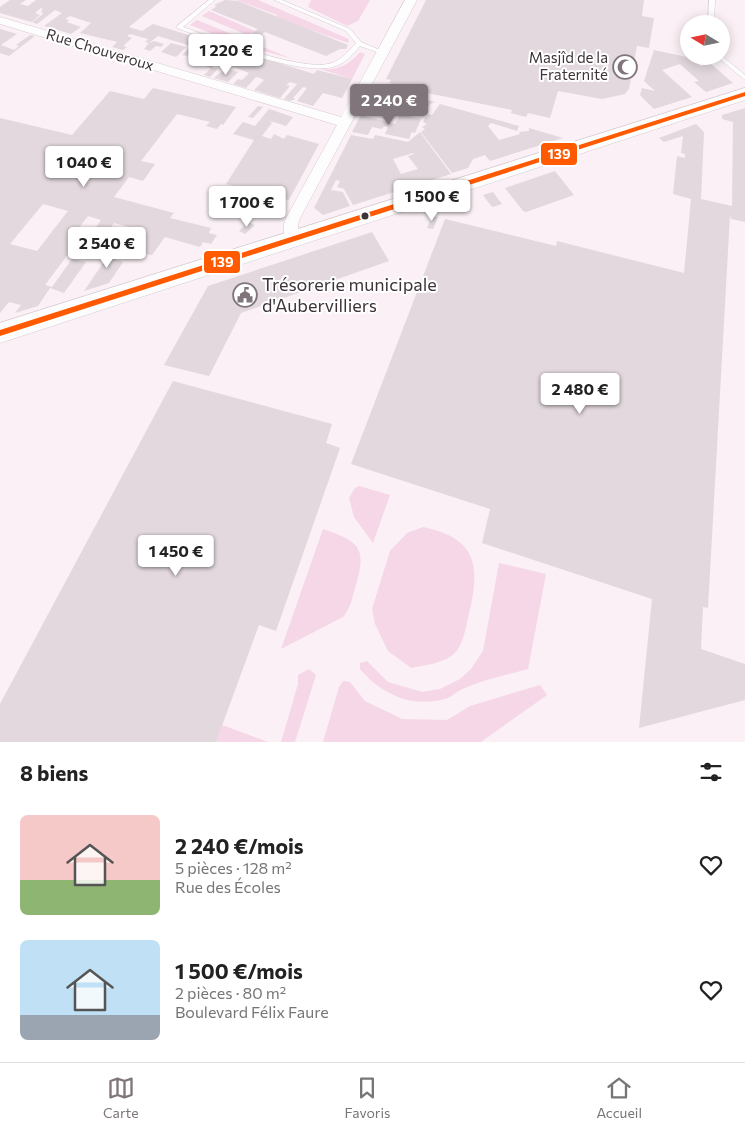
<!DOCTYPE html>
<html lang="fr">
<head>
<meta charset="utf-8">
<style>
  body { margin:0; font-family:Commissioner,sans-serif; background:#f6f6f6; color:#222; height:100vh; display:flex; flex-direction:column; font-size:19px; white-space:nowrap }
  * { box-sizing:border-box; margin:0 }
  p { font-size:16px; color:#767676 }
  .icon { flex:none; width:28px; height:28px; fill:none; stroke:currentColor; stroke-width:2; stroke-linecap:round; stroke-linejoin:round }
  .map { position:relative; height:742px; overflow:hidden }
  .details { display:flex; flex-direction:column; background:#fff; flex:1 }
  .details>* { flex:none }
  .needle { width:32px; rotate:280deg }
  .buttons { position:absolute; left:680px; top:15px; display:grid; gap:10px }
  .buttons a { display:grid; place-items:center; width:50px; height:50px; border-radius:50%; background:#fff; box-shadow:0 2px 12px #0003; font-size:25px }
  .price { position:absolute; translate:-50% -42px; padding:0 11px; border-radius:5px; background:#fff; color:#222; font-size:16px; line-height:32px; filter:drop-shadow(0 1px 2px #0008) }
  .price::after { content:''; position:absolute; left:50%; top:30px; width:15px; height:11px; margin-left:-8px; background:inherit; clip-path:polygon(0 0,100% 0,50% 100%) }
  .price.on { background:#7f757a; color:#fff }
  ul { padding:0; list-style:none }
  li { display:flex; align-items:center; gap:15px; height:125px; padding:0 20px }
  li span { display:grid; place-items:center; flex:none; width:140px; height:100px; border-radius:8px; color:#555 }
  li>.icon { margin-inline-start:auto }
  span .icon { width:60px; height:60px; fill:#fffc; stroke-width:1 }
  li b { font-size:21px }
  h2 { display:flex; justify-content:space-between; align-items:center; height:60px; padding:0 20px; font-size:21px }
  .dock { display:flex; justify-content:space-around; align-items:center; height:70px; border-top:1px solid #e0e0e0; background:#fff; font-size:14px; color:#767676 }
  .dock a { display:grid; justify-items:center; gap:2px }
  .dock .on { color:#7f757a }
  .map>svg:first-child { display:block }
</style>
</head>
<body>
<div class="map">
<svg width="745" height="742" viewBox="0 0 745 742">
  <rect width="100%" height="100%" fill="#faf0f5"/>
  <path fill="#f5d7e7" d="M236,0H258L349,39L348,43L279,19L275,17L277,15Z
    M311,0H370L358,21L347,26L308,7Z
    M209,11L255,31L247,35L202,16Z
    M197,20L290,58L244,46L190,25Z
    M360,52L365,54L352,79L320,69C337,71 349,65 360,52Z
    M359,486L390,495L373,543L354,517L349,498L355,488Z
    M423,527C480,539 480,568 468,618C465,630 463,648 451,656C440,664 424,665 411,668L388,651L375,624L372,609L390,551L407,533Z
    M323,529C361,542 367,548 355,588C352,599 350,609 343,617L281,649Z
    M499,563L546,574L528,669C507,675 485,679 465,688C458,690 452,697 445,699C411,708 381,694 360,669V663L367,661L388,682L422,692L440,689L460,679L471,669L483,651Z
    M309,669L316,675L295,742H281L298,684V675Z
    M343,681L350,682L365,701L402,719L447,720L470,706L540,685L547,695L481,742H323L339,687Z
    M222,725L268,742H216Z"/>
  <path fill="#e2d8dd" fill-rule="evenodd" d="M10,0H26L20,4L28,6L36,0H162L129,27L142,31L153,24L314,74L317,70L352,79L342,98L323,93L313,106L297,101L307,88L303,87L293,98L296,99L290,101L284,99L297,84L290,82L286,85L290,86L280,98L254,90L264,80L260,78L256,77L246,88L233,84L238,79L242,80L249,73L234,67L217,62L212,67L218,69L210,77L204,75L211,68L191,61L198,54L191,52L187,56L182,55L191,46L158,36L149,43L154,41L164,44L161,47L156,46L150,51L144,49L149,43L145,42L148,39L130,34L127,36L132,38L123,46L127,47L123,50L112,47L117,42L80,33L91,23L70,16L65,19L69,20L67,22L81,27L71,34L44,26L62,13L55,10L37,24L32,22L43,14L41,11L43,9L41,8L35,13L40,15L31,22L0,13V7Z
    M225,0L238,1L348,45L346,49H340L326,56L265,32L260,36L251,33L258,29L211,10L217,6L214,5Z
    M426,0H644L642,16L654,18L649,48L637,46L629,89L625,94L602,99L558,91L550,118L528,113L526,117L511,113L512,110L397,87L398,85L389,83L391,80L386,79Z
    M0,29L17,34L1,45L14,50L19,46L16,45L30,35L35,36L9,56L0,53Z
    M171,43L186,47L176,57L161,52Z
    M654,50L691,58L701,66L710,63L733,83L706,92L694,82L699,81L680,64L662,70L692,97L654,109L640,95L642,88L655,91L644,81Z
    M231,70L238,72L228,82L214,78L221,72L227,74Z
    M153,88L236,107L223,125L221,124L217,129L206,126L210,122L177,114L141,161L155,164L143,181L129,177L114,197L174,213L170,218L211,228L209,233L217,235L211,244L203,242L200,247L165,237L152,255L145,254L133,251L145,231L114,223L109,230L96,227L101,220L88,216L67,243L75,245L45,285L52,287L72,259L86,262L64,293L50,288L38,306L15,313L21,305L9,302L0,313V118L72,135L110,91L144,99ZM43,204L68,211L37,251L10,244Z
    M386,89L399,93L395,99L391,98L385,107L367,103L372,93L382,96Z
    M407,95L435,102L430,104L424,112L416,110L414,113L397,110Z
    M440,104L519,126L517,131L491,123L488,126L499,140L520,134L519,132L529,131V128L563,138L490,161L485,155L473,159L468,168L452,173L421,132L425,129L422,127L427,124L423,122L425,118L429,114L432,115Z
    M366,105L384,109L391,111L389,115L362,112Z
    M258,106L263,107L253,118L248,117Z
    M745,108V222L731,219L730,215L708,608L703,607L701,649L745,664V700L639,728L652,599L482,543L490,509L351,464L445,219L556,246L557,241L684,273L691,199L673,194L677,156L685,158V154L681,153L683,136L664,142L659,138L696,124L704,132L701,199L732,206L733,122L722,119V115Z
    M269,109L293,117L286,126L270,121L272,123L262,136L271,139L274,134L284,139L287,135L319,144L289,200L226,184L254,140L233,134L243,122L255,126Z
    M400,114L421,119L415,133L412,132L409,139L385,134L388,127L384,126L382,129L372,127L368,135L352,132L361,115L395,124Z
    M420,132L451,174L353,205L344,189L337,187L340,181L336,180L331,190L343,192L350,206L323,215L314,208L351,135L373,139L375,135L408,142ZM413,153L414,154L408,156L418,169L401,174L393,159Z
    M555,171L574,195L526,212L523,211L505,188Z
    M493,192L502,204L492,207L483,195Z
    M432,216L438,217L433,229L427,228Z
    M248,222L255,225L245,234L239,231Z
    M372,232L389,261L241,313L209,376L164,365L208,286Z
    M116,244L125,247L116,260L123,262L109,283L84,291Z
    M173,381L332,424L326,443L340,448L276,631L259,625L216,742H0V704Z"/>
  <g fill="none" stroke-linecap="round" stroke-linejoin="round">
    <g stroke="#d4cbd0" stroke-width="1">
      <path id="lane" d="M209,0H215L183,27C215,38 303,73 332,63C342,59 349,51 356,43L346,31L274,0H282L350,29L361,42L387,53L382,54L360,46C353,54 345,64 333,67C297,76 213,41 177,28V26Z
        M709,0H715L714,24H708Z
        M721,55L745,75V80L716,56H721Z"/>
    </g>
    <g stroke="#d4cbd0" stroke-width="1">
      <path id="street" d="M405,0H417L299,220L298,228L302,240L299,244H289C284,236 282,229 285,220L337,125L0,24V17L341,117Z"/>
    </g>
    <g stroke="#d4cbd0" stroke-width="1">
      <path id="secondary" d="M745,88V100L0,343V323Z"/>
    </g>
    <use href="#lane" fill="#fefdfe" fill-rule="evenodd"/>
    <use href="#street" fill="#fefdfe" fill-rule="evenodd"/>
    <use href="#secondary" fill="#fefdfe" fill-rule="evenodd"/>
    <g stroke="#fff" stroke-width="3">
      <path id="bus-1" d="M745,92V96L0,336V330Z"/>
    </g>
    <use href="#bus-1" fill="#ff5a00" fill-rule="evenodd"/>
  </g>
  <defs>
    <g id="mosque-ring" transform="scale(1.25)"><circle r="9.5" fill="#fff" stroke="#7f757a" stroke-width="1.5"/><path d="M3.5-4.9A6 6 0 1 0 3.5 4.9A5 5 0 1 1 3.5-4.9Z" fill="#7f757a"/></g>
    <g id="civic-ring" transform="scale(1.25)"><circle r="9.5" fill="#fff" stroke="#7f757a" stroke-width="1.5"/><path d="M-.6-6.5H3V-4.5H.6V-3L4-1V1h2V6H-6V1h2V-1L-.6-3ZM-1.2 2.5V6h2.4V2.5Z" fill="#7f757a"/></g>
  </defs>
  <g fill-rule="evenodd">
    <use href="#mosque-ring" x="625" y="67"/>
    <use href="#civic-ring" x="245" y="295"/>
  </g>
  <circle fill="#3d3338" stroke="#fff" stroke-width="2" cx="365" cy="216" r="4.5"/>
  <g text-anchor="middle" stroke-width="4" stroke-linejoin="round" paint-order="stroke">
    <g font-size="15" fill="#3d3338" stroke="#fff">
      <text transform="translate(100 50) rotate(17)" y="5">Rue Chouveroux</text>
    </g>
    <g font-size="15" fill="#3d3338" stroke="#fff" text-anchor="end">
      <text x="608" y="63">Masjîd de la<tspan x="608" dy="17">Fraternité</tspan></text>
    </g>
    <g font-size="18" fill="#3d3338" stroke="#fff" text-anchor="start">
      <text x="262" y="291">Trésorerie municipale<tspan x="262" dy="21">d'Aubervilliers</tspan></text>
    </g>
  </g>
  <g stroke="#fff" stroke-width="2">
    <rect x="540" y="142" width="38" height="24" rx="5" fill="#ff5a00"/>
    <rect x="203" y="250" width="38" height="24" rx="5" fill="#ff5a00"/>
  </g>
  <g font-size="14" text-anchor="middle" font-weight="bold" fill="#fff">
    <text x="559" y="159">139</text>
    <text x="222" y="267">139</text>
  </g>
</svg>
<div class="buttons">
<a><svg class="needle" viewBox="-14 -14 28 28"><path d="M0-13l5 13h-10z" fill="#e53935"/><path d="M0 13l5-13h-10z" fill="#767676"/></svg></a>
</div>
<b class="price" style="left:226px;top:76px">1 220 €</b>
<b class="price on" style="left:389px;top:126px">2 240 €</b>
<b class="price" style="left:84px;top:188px">1 040 €</b>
<b class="price" style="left:432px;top:222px">1 500 €</b>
<b class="price" style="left:247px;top:228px">1 700 €</b>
<b class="price" style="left:107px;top:269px">2 540 €</b>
<b class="price" style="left:580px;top:415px">2 480 €</b>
<b class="price" style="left:176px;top:577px">1 450 €</b>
</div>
<section class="details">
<h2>8 biens<svg class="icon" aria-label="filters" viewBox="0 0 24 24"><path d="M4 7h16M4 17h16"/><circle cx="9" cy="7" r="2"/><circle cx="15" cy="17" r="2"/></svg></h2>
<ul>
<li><span style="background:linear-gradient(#f6c9c9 65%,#8fb573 0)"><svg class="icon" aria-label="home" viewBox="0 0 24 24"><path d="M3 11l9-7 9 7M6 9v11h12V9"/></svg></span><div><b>2 240 €/mois</b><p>5 pièces · 128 m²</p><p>Rue des Écoles</p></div><svg class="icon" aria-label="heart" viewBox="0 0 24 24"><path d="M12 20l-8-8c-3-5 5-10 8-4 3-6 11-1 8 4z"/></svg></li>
<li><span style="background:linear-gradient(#bfe0f5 75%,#9aa5b1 0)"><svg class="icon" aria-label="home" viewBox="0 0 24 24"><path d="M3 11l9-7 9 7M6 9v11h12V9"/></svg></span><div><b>1 500 €/mois</b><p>2 pièces · 80 m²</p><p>Boulevard Félix Faure</p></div><svg class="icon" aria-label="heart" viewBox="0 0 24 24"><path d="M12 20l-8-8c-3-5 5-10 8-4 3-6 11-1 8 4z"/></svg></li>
</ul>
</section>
<nav class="dock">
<a class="on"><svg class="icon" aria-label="map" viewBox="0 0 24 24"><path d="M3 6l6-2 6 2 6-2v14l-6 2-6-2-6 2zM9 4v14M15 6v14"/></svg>Carte</a>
<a><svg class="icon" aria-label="saved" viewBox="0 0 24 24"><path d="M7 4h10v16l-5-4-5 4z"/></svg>Favoris</a>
<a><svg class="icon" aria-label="home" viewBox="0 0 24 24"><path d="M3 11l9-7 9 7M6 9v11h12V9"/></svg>Accueil</a>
</nav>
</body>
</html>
